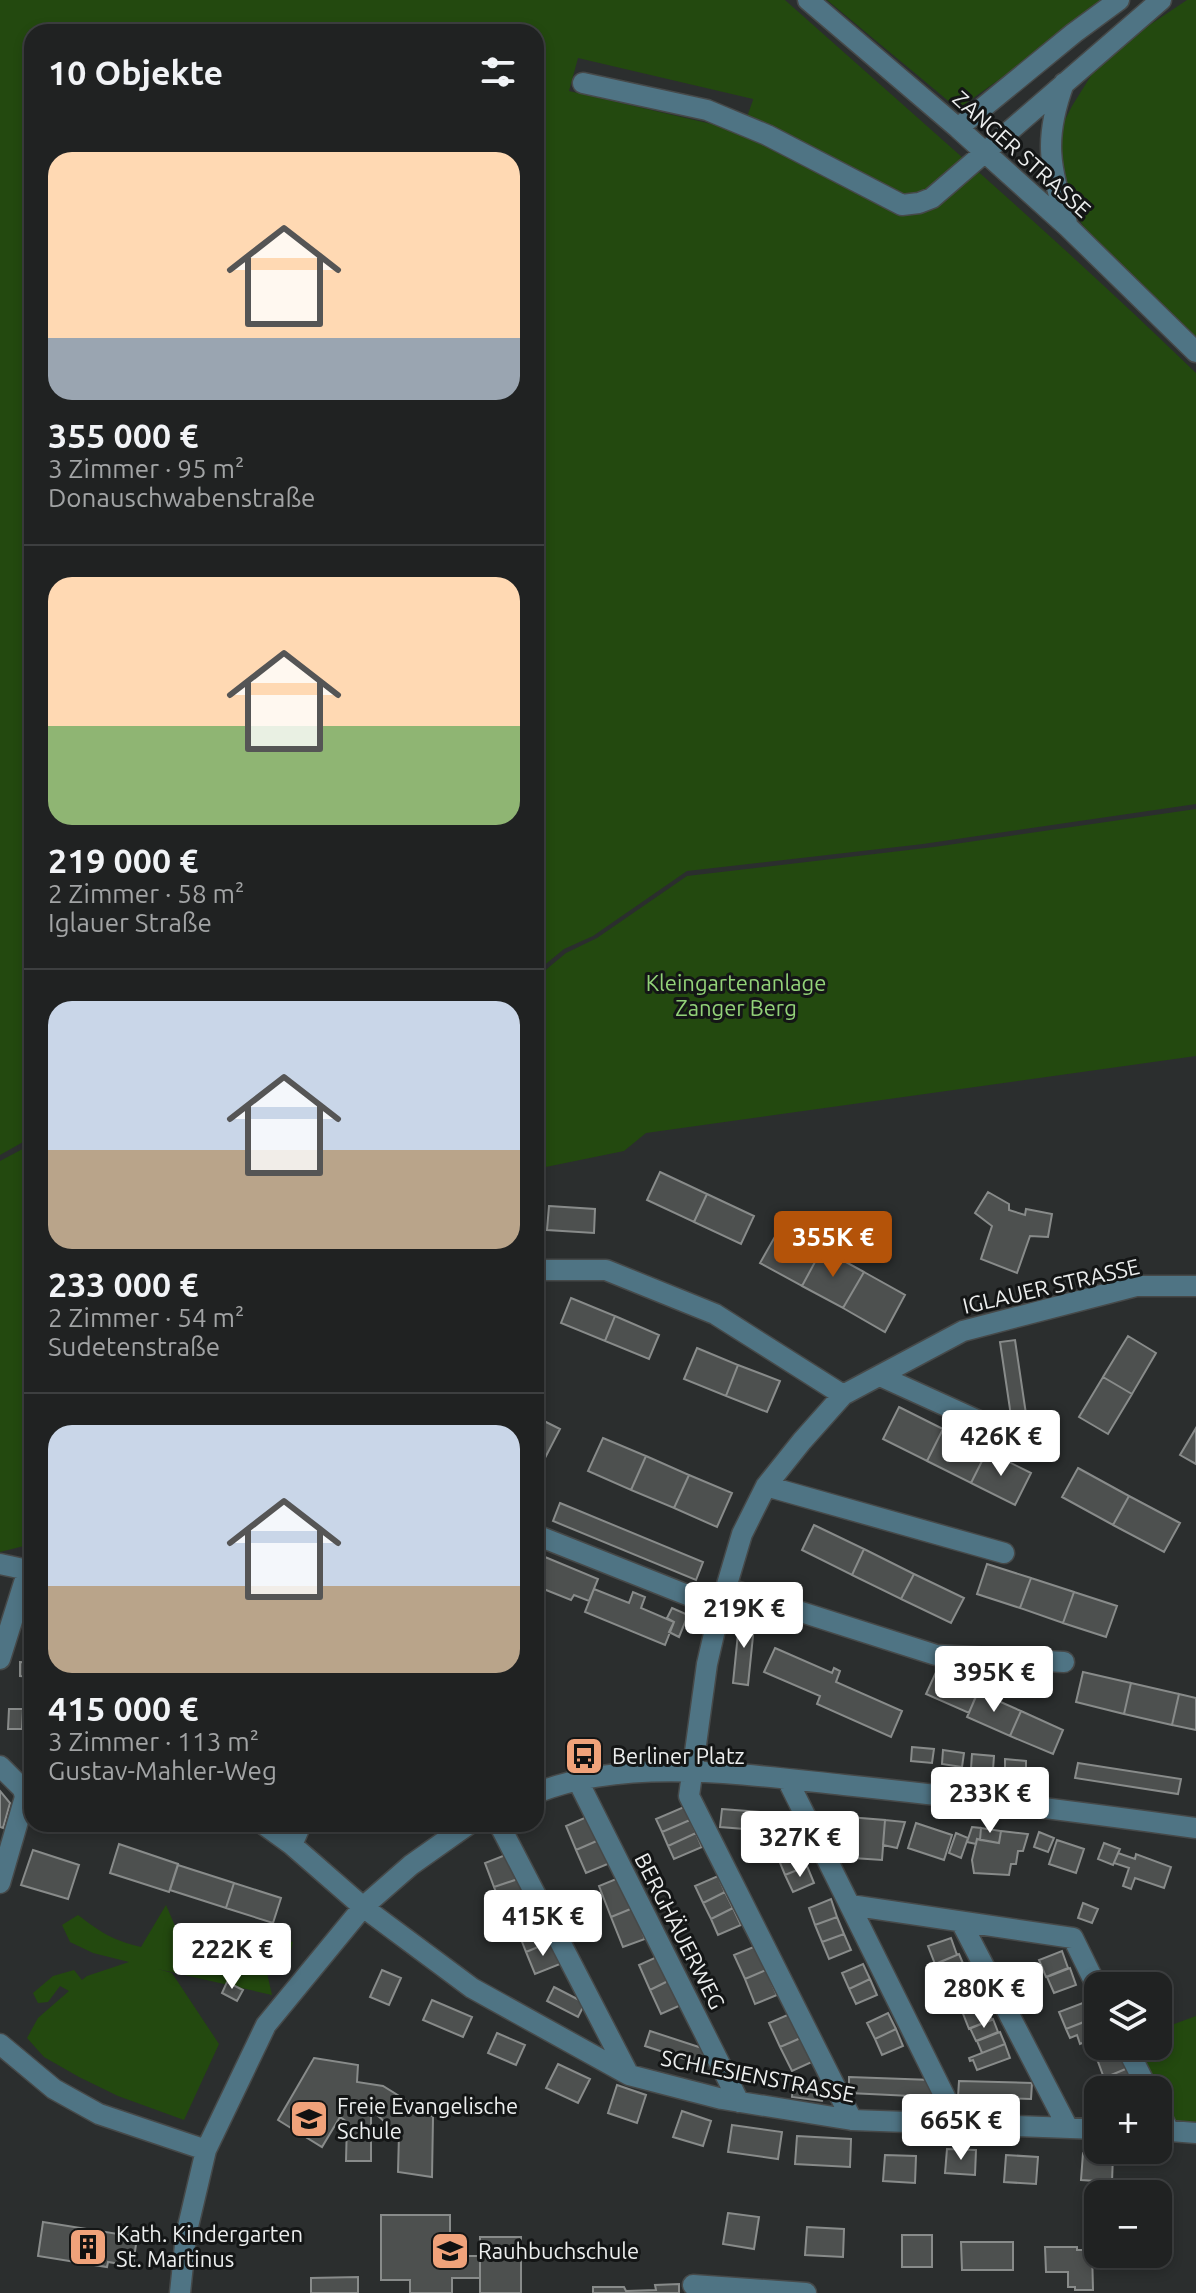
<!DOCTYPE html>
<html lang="de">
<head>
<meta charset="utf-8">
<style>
  body { margin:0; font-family:Ubuntu,sans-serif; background:#282a2a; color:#f1f3f6; height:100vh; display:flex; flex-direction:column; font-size:30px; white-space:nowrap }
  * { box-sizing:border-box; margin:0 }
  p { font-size:26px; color:#a2a4a5 }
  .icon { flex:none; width:44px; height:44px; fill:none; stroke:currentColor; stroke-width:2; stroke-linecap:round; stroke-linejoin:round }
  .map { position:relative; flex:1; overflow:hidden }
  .sheet { position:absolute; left:24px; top:24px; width:520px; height:1808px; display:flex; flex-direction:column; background:#202222; border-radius:24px; box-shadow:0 4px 12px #0003,0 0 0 2px #3d3f40 }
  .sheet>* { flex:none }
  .tools { position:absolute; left:1084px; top:1972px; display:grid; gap:16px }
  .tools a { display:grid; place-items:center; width:88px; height:88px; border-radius:16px; background:#202222; box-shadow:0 4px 12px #0003,0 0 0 2px #3d3f40; font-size:40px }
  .price { position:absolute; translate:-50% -68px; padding:0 18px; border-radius:8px; background:#fff; color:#222; font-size:26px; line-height:52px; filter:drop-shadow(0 2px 4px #0008) }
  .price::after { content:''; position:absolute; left:50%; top:48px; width:24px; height:18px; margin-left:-12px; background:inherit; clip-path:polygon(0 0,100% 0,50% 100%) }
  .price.active { background:#b45309; color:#fff }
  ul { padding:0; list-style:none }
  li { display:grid; align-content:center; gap:16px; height:424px; padding:0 24px }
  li+li { border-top:2px solid #3d3f40 }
  li span { display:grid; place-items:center; height:248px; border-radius:24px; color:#555 }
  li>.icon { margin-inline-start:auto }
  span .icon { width:144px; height:144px; fill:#fffc; stroke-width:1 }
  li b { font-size:34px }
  h2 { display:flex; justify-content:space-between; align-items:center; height:96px; padding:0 24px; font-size:34px }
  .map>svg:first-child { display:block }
</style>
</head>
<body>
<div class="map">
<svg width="1196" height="2293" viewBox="0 0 1196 2293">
  <rect width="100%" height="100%" fill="#2b2e2e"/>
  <path fill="#23490f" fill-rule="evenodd" d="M0,0H785C923,123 1063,244 1196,373V804L923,844L687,871L593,936L564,949L536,972V32H32V1137L0,1155ZM578,58L753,99V100L742,131L569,91Z
    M827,0H1110L958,109Z
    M1187,0H1196V342L1084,227L1065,198L1058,155L1062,126L1072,106L1092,74L1142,30Z
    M1196,809V1056L646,1133L624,1151L536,1169V978L566,953L597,938L687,876L934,847Z
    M32,1144V1544L0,1552V1161Z
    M166,1905L191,1963L254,1933L293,1942L288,1962L265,1964L272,1995L158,1969L172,1973L219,2044L184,2120L118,2096L79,2077L44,2057L27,2038L38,2018L69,1991L60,1986L48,2002L38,2003L33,1993L53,1976L74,1970L82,1980L87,1976L129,1962L93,1953L70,1942L62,1925L78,1915C100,1932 114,1941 141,1947Z
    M1196,2016V2123L1175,2122L1135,2046H1158V2030Z"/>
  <path fill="#4d504f" stroke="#888b8a" stroke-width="2" d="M660,1172L707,1194L694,1222L647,1200Z
    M988,1192L1009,1204V1210L1025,1215L1026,1209L1052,1214L1048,1237L1030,1236L1017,1273L981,1259L992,1226L975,1213Z
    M707,1194L754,1216L741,1244L694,1222Z
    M549,1206L595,1209L594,1233L547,1230Z
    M781,1226L822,1249L802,1286L760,1263Z
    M822,1249L864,1272L843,1308L802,1286Z
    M864,1272L905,1295L885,1332L843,1308Z
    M571,1298L615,1316L605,1341L561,1323Z
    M615,1316L659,1335L649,1359L605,1341Z
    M1128,1336L1156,1353L1132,1394L1103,1377Z
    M1015,1340L1026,1414L1011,1416L1000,1342Z
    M697,1348L738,1365L726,1396L684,1379Z
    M738,1365L780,1381L767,1412L726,1396Z
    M1103,1377L1132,1394L1108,1434L1079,1417Z
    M899,1407L943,1429L927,1461L883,1439Z
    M536,1417L560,1429L544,1460L536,1456Z
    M1196,1428V1464L1180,1455Z
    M943,1429L987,1451L971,1483L927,1461Z
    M603,1438L646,1456L631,1490L588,1471Z
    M987,1451L1031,1473L1015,1505L971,1483Z
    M646,1456L689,1475L674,1508L631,1490Z
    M1078,1468L1129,1496L1113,1525L1062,1497Z
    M689,1475L732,1493L717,1527L674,1508Z
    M1129,1496L1180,1523L1164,1552L1113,1525Z
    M560,1503L703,1562L696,1580L553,1521Z
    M814,1525L864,1549L852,1575L802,1550Z
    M864,1549L914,1574L901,1599L852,1575Z
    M545,1557L598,1579L589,1601L574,1595L571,1600L536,1586V1580Z
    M987,1564L1031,1578L1020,1608L977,1594Z
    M914,1574L964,1598L951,1623L901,1599Z
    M1031,1578L1074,1592L1063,1623L1020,1608Z
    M594,1589L629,1603L633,1592L645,1597L641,1608L674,1622L665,1645L585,1612Z
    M1074,1592L1117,1606L1106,1637L1063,1623Z
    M672,1608L688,1615L679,1637L669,1632L674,1622L667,1618Z
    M740,1614L755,1616L748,1685L733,1683Z
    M775,1648L832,1673L834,1668L840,1671L836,1682L902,1711L891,1737L817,1704L820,1696L764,1672Z
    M20,1662L32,1663V1677L20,1676Z
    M937,1670L979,1688L969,1713L926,1694Z
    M1083,1672L1131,1683L1124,1714L1076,1702Z
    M1131,1683L1179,1694L1172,1725L1124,1714Z
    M978,1692L1021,1711L1010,1736L967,1717Z
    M1179,1694L1196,1698V1730L1172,1725Z
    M9,1709H23L22,1729H8Z
    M27,1709H32V1738H25Z
    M1021,1711L1063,1730L1053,1754L1010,1736Z
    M912,1747L934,1749L932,1763L911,1761Z
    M943,1750L964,1753L962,1767L942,1764Z
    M972,1754L994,1756L993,1770L971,1768Z
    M1005,1759L1026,1761V1773L1005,1771Z
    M1078,1763L1181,1779L1178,1794L1075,1778Z
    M0,1791L10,1803L3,1828L0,1827Z
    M684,1807L690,1820L662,1832L656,1819Z
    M722,1809L786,1814L784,1832L720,1827Z
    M589,1816L599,1840L576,1850L566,1826Z
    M829,1816L848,1817L846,1840L831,1839V1831L828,1829Z
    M848,1817L885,1820L882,1860L853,1858L854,1845L846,1844Z
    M690,1820L696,1833L668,1846L662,1832Z
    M885,1820L905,1822L897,1848L883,1845Z
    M916,1823L952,1835L944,1860L908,1848Z
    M972,1827L981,1828L980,1840L977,1839L976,1844L967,1842Z
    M981,1828L1001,1831L999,1843L980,1840Z
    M1001,1831L1028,1834L1023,1851H1018L1016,1864H1011L1009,1875L974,1873L972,1860L977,1839L999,1843Z
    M792,1832L799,1849L778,1858L770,1841Z
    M1039,1832L1054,1838L1048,1852L1034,1847Z
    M696,1833L702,1847L674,1859L668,1846Z
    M956,1833L968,1838L961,1858L949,1853Z
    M599,1840L610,1863L586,1873L576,1850Z
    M1057,1840L1084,1849L1076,1873L1049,1864Z
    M1104,1843L1120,1849L1113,1865L1098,1859Z
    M119,1844L178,1864L169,1892L110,1873Z
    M799,1849L807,1866L785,1875L778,1858Z
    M33,1850L79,1865L68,1899L21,1885Z
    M1118,1853L1135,1859L1136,1854L1171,1867L1164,1888L1135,1878L1131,1889L1123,1886L1129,1868L1114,1863Z
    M508,1854L518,1879L494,1887L485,1863Z
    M178,1865L234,1883L226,1908L170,1890Z
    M807,1866L814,1883L793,1892L785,1875Z
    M718,1876L725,1892L703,1903L695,1886Z
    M621,1877L633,1908L611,1917L599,1886Z
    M518,1879L528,1903L504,1912L494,1887Z
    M234,1883L281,1898L273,1923L226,1908Z
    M725,1892L733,1908L711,1919L703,1903Z
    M831,1899L837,1917L815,1925L809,1908Z
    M1083,1903L1098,1909L1092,1923L1078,1918Z
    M633,1908L645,1939L623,1947L611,1917Z
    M733,1908L741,1925L718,1935L711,1919Z
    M837,1917L844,1934L822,1942L815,1925Z
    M541,1919L550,1942L526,1952L517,1929Z
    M844,1934L851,1950L829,1959L822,1942Z
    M951,1938L957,1955L935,1964L928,1946Z
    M550,1942L560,1964L535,1974L526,1952Z
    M756,1946L766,1970L745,1979L734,1955Z
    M1062,1951L1068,1968L1046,1977L1039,1960Z
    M959,1954L965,1968L942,1977L936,1964Z
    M659,1956L670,1980L650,1990L639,1965Z
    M863,1964L870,1979L849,1989L842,1973Z
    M965,1968L970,1982L947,1990L942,1977Z
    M1070,1968L1076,1985L1054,1993L1047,1977Z
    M382,1970L401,1978L389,2005L370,1997Z
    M766,1970L777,1995L755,2004L745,1979Z
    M870,1979L877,1995L856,2004L849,1989Z
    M670,1980L681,2005L661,2014L650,1990Z
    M227,1982L243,1990L237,2001L222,1993Z
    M554,1987L585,2003L578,2017L547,2001Z
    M432,2000L472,2017L463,2037L423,2020Z
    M1088,2001L1095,2018L1066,2029L1059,2012Z
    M985,2002L992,2020L969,2029L962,2011Z
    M792,2013L803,2037L780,2047L769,2023Z
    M888,2013L896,2029L875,2039L867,2023Z
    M1096,2017L1098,2037L1080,2044L1077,2035L1070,2038L1066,2029Z
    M993,2019L998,2032L976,2041L970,2028Z
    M896,2029L903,2046L882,2055L875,2039Z
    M650,2031L711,2051L706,2066L645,2046Z
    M1000,2032L1005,2044L982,2053L977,2041Z
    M497,2033L525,2045L516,2065L488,2053Z
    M803,2037L814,2061L792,2071L780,2047Z
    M1005,2044L1010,2058L977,2070L973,2060L970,2061L969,2058Z
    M1120,2049L1128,2068L1104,2078L1097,2059Z
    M314,2058L358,2065L357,2082L383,2086L433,2117L432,2177L398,2172L399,2134L371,2110V2161H346L347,2122L340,2117L322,2147L278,2120Z
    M558,2064L590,2079L578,2103L546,2088Z
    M1128,2068L1136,2088L1109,2090L1104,2078Z
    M849,2077L932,2080V2097L849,2093Z
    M959,2081L1032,2083L1031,2099L958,2097Z
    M617,2085L646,2095L637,2123L608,2113Z
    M793,2085L824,2089L822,2101L792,2097Z
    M682,2111L711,2121L703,2146L673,2137Z
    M732,2125L782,2132L778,2159L728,2152Z
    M797,2136L851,2139L850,2167L795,2164Z
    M947,2149L976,2150L975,2175L945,2173Z
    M1083,2153L1113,2155L1112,2182L1081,2180Z
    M885,2155L916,2156L915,2183L883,2181Z
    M1006,2155L1038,2157L1036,2184L1004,2182Z
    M728,2213L759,2217L754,2249L723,2244Z
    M381,2215H450V2256H480V2278H452V2293H410V2280H381Z
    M43,2222L137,2237L133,2266L108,2262L107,2267L38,2256Z
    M807,2227L844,2229L843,2257L805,2255Z
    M902,2235H932V2267H902Z
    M480,2237H521V2293H480Z
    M961,2242H1013V2270H962Z
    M1045,2247H1077V2250H1092L1093,2290H1075V2287H1068V2272H1046Z
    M358,2277V2293H311V2278Z
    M679,2284V2293H593V2287H624L626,2291L656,2290L655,2285Z"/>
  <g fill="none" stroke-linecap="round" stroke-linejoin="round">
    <g stroke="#464949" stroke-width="23">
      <path id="minor" d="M808,0L958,128L1068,227L1196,352
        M583,83L707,110L767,135L902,205L919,203L932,198L1161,0
        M1064,83C1042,143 1051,168 1068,227
        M958,128L1074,33L1119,0
        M536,1270H606L715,1314L843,1395
        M880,1376L1021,1440
        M766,1486L1004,1553
        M536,1541L541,1537L720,1608
        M0,1564L28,1570
        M726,1588L936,1655L1064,1662
        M0,1659L28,1570L32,1569
        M0,1766L23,1789L25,1797L0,1883
        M787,1779L958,2123
        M578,1781L739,2102
        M536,1793C628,1756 748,1775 844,1785C962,1797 1079,1812 1196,1828
        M263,1824L292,1845L363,1907L472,1988L629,2075L722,2099L852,2120L1098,2129
        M499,1824L629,2075
        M292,1845L301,1824
        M850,1905L1073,1938L1098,1989
        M961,1922L1068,2128
        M0,2044L54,2089L99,2114L206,2150
        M1126,2046L1148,2090
        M1158,2110L1168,2129
        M852,2120L689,1796L707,1664L720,1608L742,1534L766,1486L802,1441L843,1395L963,1331L1136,1286H1196
        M1158,2130L1196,2133
        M693,2285L806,2293
        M180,2293L186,2235L206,2150L266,2025L363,1907L411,1865L469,1824"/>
    </g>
    <use href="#minor" stroke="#4f7484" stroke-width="20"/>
  </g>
  <defs>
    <g id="bus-square" transform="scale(2)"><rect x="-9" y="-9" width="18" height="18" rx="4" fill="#f0a27a" stroke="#141616"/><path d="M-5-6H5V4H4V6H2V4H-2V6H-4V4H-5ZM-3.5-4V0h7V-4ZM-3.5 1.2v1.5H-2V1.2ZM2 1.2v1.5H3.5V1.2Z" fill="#111"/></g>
    <g id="school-square" transform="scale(2)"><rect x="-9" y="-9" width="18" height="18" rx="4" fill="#f0a27a" stroke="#141616"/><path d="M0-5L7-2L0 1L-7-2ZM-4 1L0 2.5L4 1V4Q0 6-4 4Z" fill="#111"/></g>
    <g id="building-square" transform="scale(2)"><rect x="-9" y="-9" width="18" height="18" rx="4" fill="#f0a27a" stroke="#141616"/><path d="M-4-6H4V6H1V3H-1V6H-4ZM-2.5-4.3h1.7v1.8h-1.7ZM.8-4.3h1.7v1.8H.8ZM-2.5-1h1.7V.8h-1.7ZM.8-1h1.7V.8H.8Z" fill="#111"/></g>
  </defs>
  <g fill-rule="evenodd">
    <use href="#bus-square" x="584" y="1756"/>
    <use href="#school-square" x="309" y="2119"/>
    <use href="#building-square" x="88" y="2247"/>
    <use href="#school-square" x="450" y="2251"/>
  </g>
  <g text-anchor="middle" stroke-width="6" stroke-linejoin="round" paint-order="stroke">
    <g font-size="22" fill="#eceeee" stroke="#141616">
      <text transform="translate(1022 154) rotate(42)" y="8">ZANGER STRASSE</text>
      <text transform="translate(1051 1286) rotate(-13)" y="8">IGLAUER STRASSE</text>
      <text transform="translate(680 1931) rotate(63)" y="8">BERGHÄUERWEG</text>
      <text transform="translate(758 2076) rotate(11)" y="8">SCHLESIENSTRASSE</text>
    </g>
    <g font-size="22" fill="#93d379" stroke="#141616">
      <text x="736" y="991">Kleingartenanlage<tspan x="736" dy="25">Zanger Berg</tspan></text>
    </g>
    <g font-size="22" fill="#eceeee" stroke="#141616" text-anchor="start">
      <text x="612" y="1764">Berliner Platz</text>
      <text x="337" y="2114">Freie Evangelische<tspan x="337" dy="25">Schule</tspan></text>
      <text x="116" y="2242">Kath. Kindergarten<tspan x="116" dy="25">St. Martinus</tspan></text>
      <text x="478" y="2259">Rauhbuchschule</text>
    </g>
  </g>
</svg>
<div class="tools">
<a><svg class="icon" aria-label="layers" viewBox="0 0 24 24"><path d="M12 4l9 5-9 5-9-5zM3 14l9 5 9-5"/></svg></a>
<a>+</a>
<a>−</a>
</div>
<b class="price active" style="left:833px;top:1279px">355K €</b>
<b class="price" style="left:1001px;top:1478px">426K €</b>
<b class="price" style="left:744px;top:1650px">219K €</b>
<b class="price" style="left:994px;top:1714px">395K €</b>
<b class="price" style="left:990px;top:1835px">233K €</b>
<b class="price" style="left:800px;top:1879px">327K €</b>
<b class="price" style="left:543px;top:1958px">415K €</b>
<b class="price" style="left:232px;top:1991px">222K €</b>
<b class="price" style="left:984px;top:2030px">280K €</b>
<b class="price" style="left:961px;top:2162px">665K €</b>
<section class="sheet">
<h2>10 Objekte<svg class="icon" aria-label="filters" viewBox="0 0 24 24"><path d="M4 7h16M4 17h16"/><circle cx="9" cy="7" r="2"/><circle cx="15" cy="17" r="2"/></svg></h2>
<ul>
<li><span style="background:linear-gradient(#ffd9b3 75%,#9aa5b1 0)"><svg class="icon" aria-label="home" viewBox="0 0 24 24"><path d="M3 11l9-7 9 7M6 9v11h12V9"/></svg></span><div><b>355 000 €</b><p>3 Zimmer · 95 m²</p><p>Donauschwabenstraße</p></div></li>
<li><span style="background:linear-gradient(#ffd9b3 60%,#8fb573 0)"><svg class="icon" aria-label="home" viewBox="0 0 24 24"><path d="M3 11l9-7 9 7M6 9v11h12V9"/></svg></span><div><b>219 000 €</b><p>2 Zimmer · 58 m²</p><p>Iglauer Straße</p></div></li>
<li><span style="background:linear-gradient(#c9d6e8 60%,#b9a48a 0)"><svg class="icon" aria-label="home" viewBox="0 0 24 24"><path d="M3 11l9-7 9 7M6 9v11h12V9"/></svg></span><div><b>233 000 €</b><p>2 Zimmer · 54 m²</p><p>Sudetenstraße</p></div></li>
<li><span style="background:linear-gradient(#c9d6e8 65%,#b9a48a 0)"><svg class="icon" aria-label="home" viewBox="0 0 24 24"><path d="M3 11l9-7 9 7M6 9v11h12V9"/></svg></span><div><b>415 000 €</b><p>3 Zimmer · 113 m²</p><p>Gustav-Mahler-Weg</p></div></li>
</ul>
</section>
</div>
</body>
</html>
